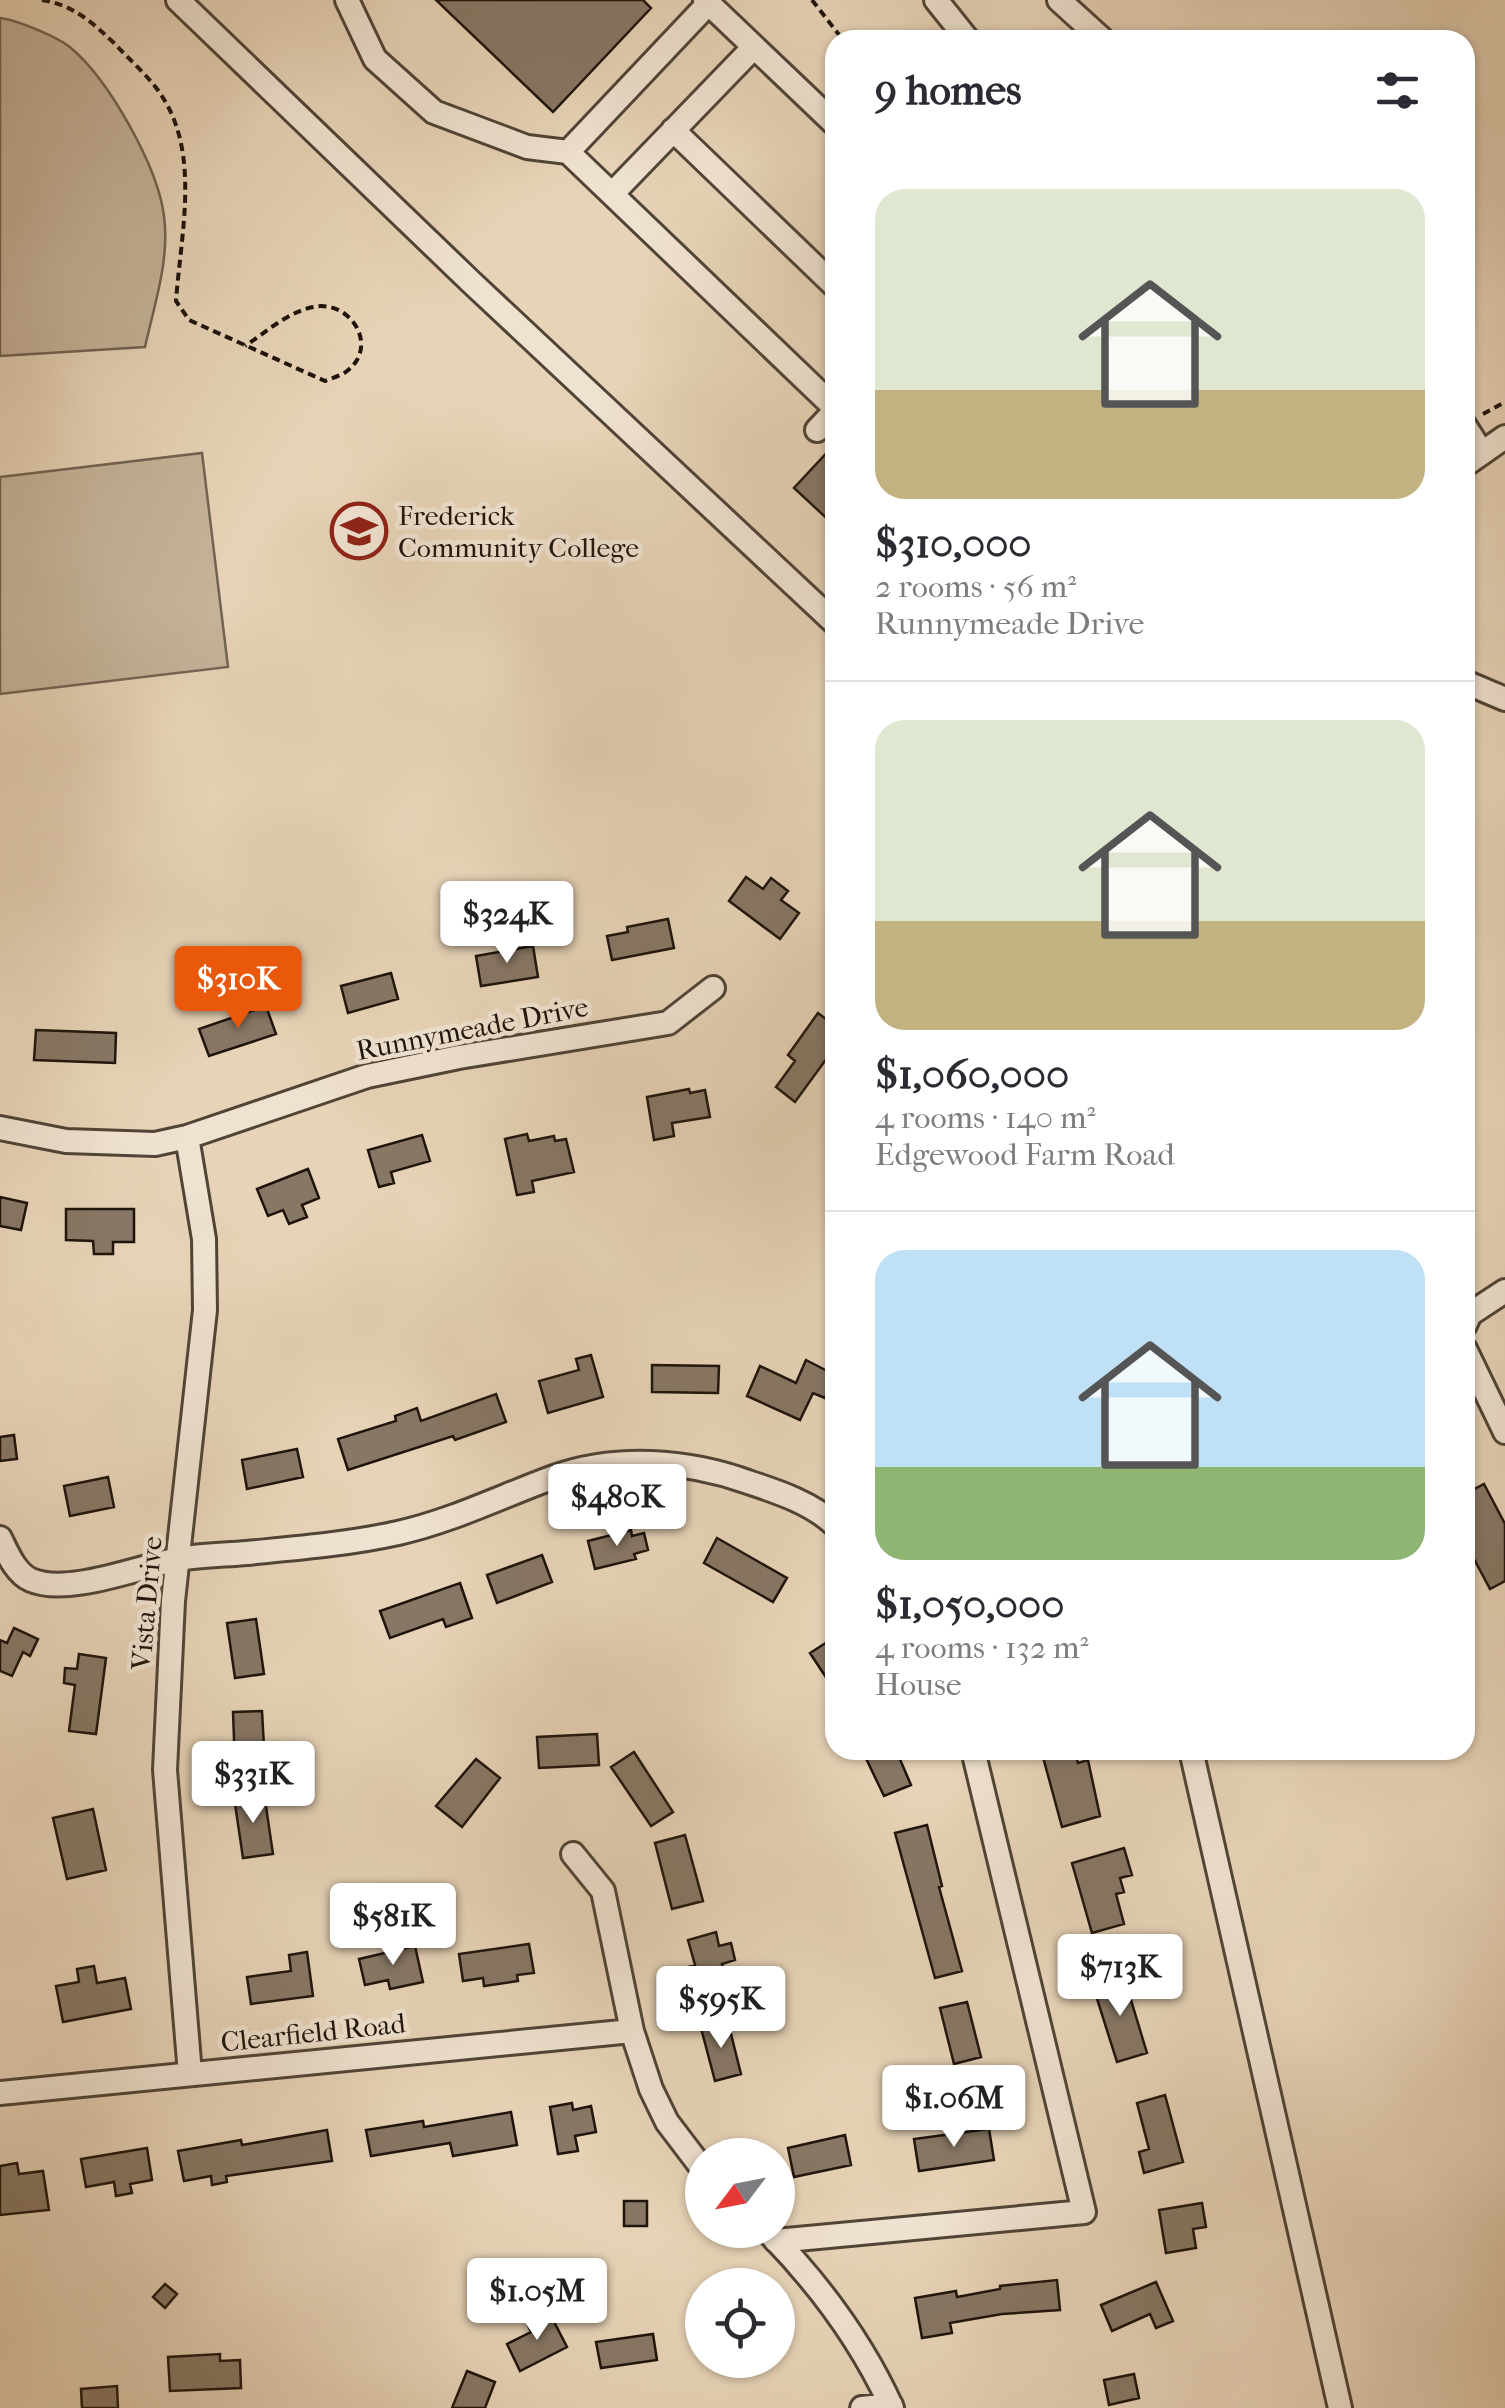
<!DOCTYPE html>
<html lang="en">
<head>
<meta charset="utf-8">
<style>
  body { margin:0; font-family:"IM FELL French Canon",serif; background:#f2f2f3; color:#2b2b33; height:100vh; display:flex; flex-direction:column; font-size:38px; white-space:nowrap }
  * { box-sizing:border-box; margin:0 }
  p { font-size:32px; color:#7c7c81 }
  .icon { flex:none; width:55px; height:55px; fill:none; stroke:currentColor; stroke-width:2; stroke-linecap:round; stroke-linejoin:round }
  .map { position:relative; flex:1; overflow:hidden }
  .side { position:absolute; left:825px; top:30px; width:650px; height:1730px; display:flex; flex-direction:column; background:#fff; border-radius:30px; box-shadow:0 2px 8px #0004 }
  .side>* { flex:none }
  .needle { width:65px; rotate:238deg }
  .fabs { position:absolute; left:685px; top:2138px; display:grid; gap:20px }
  .fabs a { display:grid; place-items:center; width:110px; height:110px; border-radius:50%; background:#fff; box-shadow:0 2px 8px #0004; font-size:50px }
  .price { position:absolute; translate:-50% -85px; padding:0 22px; border-radius:10px; background:#fff; color:#222; font-size:32px; line-height:65px; filter:drop-shadow(0 2px 5px #0008) }
  .price::after { content:''; position:absolute; left:50%; top:60px; width:30px; height:22px; margin-left:-15px; background:inherit; clip-path:polygon(0 0,100% 0,50% 100%) }
  .price.active { background:#ea580c; color:#fff }
  ul { padding:0; list-style:none }
  li { display:grid; align-content:center; gap:20px; height:530px; padding:0 50px }
  li+li { border-top:2px solid #e1e1e2 }
  li span { display:grid; place-items:center; height:310px; border-radius:30px; color:#555 }
  li>.icon { margin-inline-start:auto }
  span .icon { width:180px; height:180px; fill:#fffc; stroke-width:1 }
  li b { font-size:42px }
  h2 { display:flex; justify-content:space-between; align-items:center; height:120px; padding:0 50px; font-size:42px }
  .map>svg:first-child { display:block }
</style>
</head>
<body>
<div class="map">
<svg width="1505" height="2408" viewBox="0 0 1505 2408">
  <rect width="100%" height="100%" fill="#e7d3b7"/>
  <filter id="stains"><feTurbulence type="fractalNoise" baseFrequency=".002" numOctaves="4"/><feColorMatrix values="0 0 0 0 .2 0 0 0 0 .09 0 0 0 0 .02 0 0 0 .5 -.17"/></filter>
  <radialGradient id="worn" r=".72"><stop offset=".6" stop-color="#630" stop-opacity="0"/><stop offset="1" stop-color="#630" stop-opacity=".3"/></radialGradient>
  <path fill="#c5b39a" stroke="#726453" stroke-width="2.5" d="M0,18C17,20 58,37 71,48C109,80 158,167 164,216C170,259 154,306 145,347L0,356Z
    M202,453L228,667L0,694V477Z"/>
  <path fill="#877765" stroke="#1e140c" stroke-width="2.5" d="M436,0H643L651,8L553,112Z
    M835,444V526L794,488Z
    M746,877L763,889L771,878L788,891L781,900L799,913L780,939L729,901Z
    M668,919L674,948L612,960L607,936L628,932L627,927Z
    M533,946L538,977L481,986L476,956Z
    M391,973L398,999L348,1013L341,986Z
    M266,1006L276,1034L209,1056L199,1029Z
    M818,1013L835,1026V1047L795,1102L776,1087L795,1061L788,1055Z
    M36,1030L116,1033L115,1063L34,1060Z
    M689,1089L690,1093L705,1090L710,1117L672,1123L674,1136L654,1140L647,1097Z
    M527,1134L529,1141L554,1136L555,1141L566,1139L574,1172L532,1181L534,1192L517,1195L505,1139Z
    M422,1135L430,1161L391,1172L394,1183L379,1187L368,1150Z
    M308,1169L319,1198L302,1205L307,1217L289,1224L283,1210L268,1216L257,1189Z
    M0,1197L27,1203L21,1230L0,1226Z
    M66,1209H134V1242H113V1254H94L93,1241L66,1240Z
    M591,1355L603,1397L548,1413L539,1381L579,1370L576,1359Z
    M806,1360L835,1375L825,1398L813,1393L800,1420L747,1396L760,1366L796,1383Z
    M652,1365L719,1366L718,1393L652,1392Z
    M496,1394L506,1422L455,1440L453,1436L348,1470L338,1439L396,1421L395,1416L417,1408L421,1421Z
    M14,1435L17,1459L0,1461V1437Z
    M297,1449L303,1477L247,1489L242,1460Z
    M108,1477L114,1507L70,1516L64,1486Z
    M1484,1484L1505,1524V1581L1490,1589L1465,1542V1494Z
    M631,1530L632,1536L644,1533L648,1550L634,1554L636,1559L595,1569L588,1541Z
    M717,1538L787,1578L773,1602L704,1563Z
    M542,1555L552,1582L497,1603L487,1575Z
    M460,1583L472,1618L446,1627L443,1619L390,1638L380,1611Z
    M256,1619L264,1674L235,1678L227,1623Z
    M14,1628L38,1639L30,1656L23,1652L12,1676L0,1671V1640L7,1643Z
    M835,1637V1691L810,1653Z
    M79,1654L106,1658L96,1734L69,1731L75,1685L64,1683L65,1668L77,1669Z
    M262,1711L265,1765L235,1766L233,1712Z
    M597,1734L599,1765L539,1768L537,1737Z
    M862,1750H896L911,1785L884,1796Z
    M1066,1750H1074L1078,1763L1088,1760L1100,1816L1062,1827L1043,1757Z
    M634,1752L673,1812L651,1826L611,1767Z
    M476,1759L500,1778L462,1827L436,1806Z
    M264,1793L273,1854L243,1858L234,1797Z
    M93,1809L106,1870L67,1879L53,1818Z
    M927,1825L942,1886L939,1887L962,1971L935,1978L895,1833Z
    M685,1835L703,1901L672,1909L655,1843Z
    M1124,1848L1132,1875L1120,1878L1124,1892L1116,1894L1124,1924L1092,1933L1072,1863Z
    M716,1932L719,1946L731,1943L735,1960L722,1964L729,1986L696,1995L688,1967L695,1965L688,1940Z
    M529,1944L534,1973L517,1975L518,1981L484,1986L483,1978L463,1981L459,1954Z
    M415,1946L423,1982L390,1989L388,1980L365,1985L359,1959Z
    M307,1952L313,1996L251,2004L247,1977L291,1971L289,1955Z
    M94,1966L97,1983L125,1978L131,2009L63,2022L56,1986L79,1982L77,1969Z
    M1124,1977L1147,2053L1117,2062L1093,1986Z
    M967,2002L981,2057L954,2064L940,2008Z
    M728,2022L741,2074L715,2081L701,2028Z
    M1165,2095L1183,2162L1144,2173L1139,2152L1149,2149L1137,2103Z
    M572,2103L573,2110L591,2106L596,2132L575,2136L578,2151L558,2154L550,2107Z
    M511,2112L517,2145L453,2156L450,2143L371,2156L366,2130L423,2121L424,2127Z
    M989,2129L994,2160L919,2171L914,2139Z
    M327,2130L332,2161L226,2176L227,2182L212,2185L211,2176L184,2181L178,2151L241,2140L242,2145Z
    M845,2135L851,2165L794,2177L788,2148Z
    M147,2148L152,2180L130,2184L132,2193L116,2196L114,2182L86,2187L81,2159Z
    M17,2163L19,2174L43,2171L49,2210L0,2215V2166Z
    M624,2201H647V2226H624Z
    M1202,2203L1206,2227L1193,2229L1196,2248L1166,2253L1159,2210Z
    M1057,2280L1060,2310L1002,2314L950,2323L952,2333L922,2338L915,2298L956,2291L957,2297L1000,2289V2286Z
    M1156,2282L1173,2321L1156,2328L1150,2314L1112,2331L1101,2305Z
    M165,2284L177,2294L165,2308L153,2297Z
    M549,2312L567,2347L520,2371L507,2344L531,2332L527,2323Z
    M653,2334L657,2360L601,2368L596,2342Z
    M220,2354V2361L240,2360L241,2388L170,2391L168,2357Z
    M467,2371L495,2382L485,2408H452Z
    M1134,2374L1139,2398L1109,2405L1104,2380Z
    M117,2386L118,2408H82L81,2389Z"/>
  <g fill="none" stroke-linecap="round" stroke-linejoin="round">
    <g stroke="#504437" stroke-width="28">
      <path id="minor" d="M178,0L471,282L835,623
        M347,0L375,59L434,112L527,147L568,152L835,408
        M705,0L835,124
        M936,0L968,40
        M1059,0L1103,40
        M673,130L835,286
        M568,152L708,4
        M612,194L754,47
        M1465,426L1482,453
        M817,430L835,411
        M1465,465L1505,437
        M1465,682L1505,699
        M0,1128L66,1141L155,1144L187,1137L367,1076L459,1057L668,1023L713,988
        M187,1137L204,1239L205,1310L173,1601L165,1770L190,2074
        M1465,1325L1470,1314L1505,1291
        M1465,1349L1505,1432
        M0,1538C7,1552 15,1573 31,1580C68,1596 141,1566 179,1559C201,1555 225,1555 247,1553C298,1548 348,1544 398,1533C452,1521 502,1496 554,1477C616,1455 687,1460 748,1482C778,1492 812,1503 835,1525
        M1191,1750L1340,2408
        M573,1854L603,1891L632,2031L651,2089L667,2122L702,2168
        M0,2093L632,2031
        M768,2232C819,2284 862,2342 892,2408
        M776,2241L1084,2212L973,1750
        M862,2408L891,2405"/>
    </g>
    <path stroke="#1e140c" stroke-width="4" stroke-dasharray="8 5" stroke-linecap="butt" d="M42,0C73,5 92,22 114,43C128,58 144,72 157,89C202,149 181,231 176,301L189,320L325,381C331,378 341,376 347,371C380,346 350,299 313,307C288,312 266,332 245,346
      M812,0L843,40
      M1483,414L1505,402
      M829,528L835,533"/>
    <use href="#minor" stroke="#efe2d0" stroke-width="22"/>
  </g>
  <defs>
    <g id="university-ring" transform="scale(2.875)"><circle r="9.5" fill="#efe2d0" stroke="#8f2418" stroke-width="1.5"/><path d="M0-5L7-2L0 1L-7-2ZM-4 1L0 2.5L4 1V4Q0 6-4 4Z" fill="#8f2418"/></g>
  </defs>
  <g fill-rule="evenodd">
    <use href="#university-ring" x="359" y="531"/>
  </g>
  <g text-anchor="middle" stroke-width="9" stroke-linejoin="round" paint-order="stroke">
    <g font-size="28" fill="#1e140c" stroke="#efe2d0" text-anchor="start">
      <text x="398" y="525">Frederick<tspan x="398" dy="32">Community College</tspan></text>
    </g>
    <g font-size="28" fill="#1e140c" stroke="#efe2d0">
      <text transform="translate(472 1028) rotate(-11)" y="10">Runnymeade Drive</text>
      <text transform="translate(146 1603) rotate(-85)" y="10">Vista Drive</text>
      <text transform="translate(313 2032) rotate(-6)" y="10">Clearfield Road</text>
    </g>
  </g>
  <rect width="100%" height="100%" filter="url(#stains)"/>
  <rect width="100%" height="100%" fill="url(#worn)"/>
</svg>
<div class="fabs">
<a><svg class="needle" viewBox="-14 -14 28 28"><path d="M0-13l5 13h-10z" fill="#e53935"/><path d="M0 13l5-13h-10z" fill="#7c7c81"/></svg></a>
<a><svg class="icon" aria-label="locate" viewBox="0 0 24 24"><circle cx="12" cy="12" r="6"/><path d="M12 2v4M12 18v4M2 12h4M18 12h4"/></svg></a>
</div>
<b class="price" style="left:507px;top:966px">$324K</b>
<b class="price active" style="left:238px;top:1031px">$310K</b>
<b class="price" style="left:617px;top:1549px">$480K</b>
<b class="price" style="left:253px;top:1826px">$331K</b>
<b class="price" style="left:393px;top:1968px">$581K</b>
<b class="price" style="left:1120px;top:2019px">$713K</b>
<b class="price" style="left:721px;top:2051px">$595K</b>
<b class="price" style="left:954px;top:2150px">$1.06M</b>
<b class="price" style="left:537px;top:2343px">$1.05M</b>
<section class="side">
<h2>9 homes<svg class="icon" aria-label="filters" viewBox="0 0 24 24"><path d="M4 7h16M4 17h16"/><circle cx="9" cy="7" r="2"/><circle cx="15" cy="17" r="2"/></svg></h2>
<ul>
<li><span style="background:linear-gradient(#dfe7d0 65%,#c2b280 0)"><svg class="icon" aria-label="home" viewBox="0 0 24 24"><path d="M3 11l9-7 9 7M6 9v11h12V9"/></svg></span><div><b>$310,000</b><p>2 rooms · 56 m²</p><p>Runnymeade Drive</p></div></li>
<li><span style="background:linear-gradient(#dfe7d0 65%,#c2b280 0)"><svg class="icon" aria-label="home" viewBox="0 0 24 24"><path d="M3 11l9-7 9 7M6 9v11h12V9"/></svg></span><div><b>$1,060,000</b><p>4 rooms · 140 m²</p><p>Edgewood Farm Road</p></div></li>
<li><span style="background:linear-gradient(#bfe0f5 70%,#8fb573 0)"><svg class="icon" aria-label="home" viewBox="0 0 24 24"><path d="M3 11l9-7 9 7M6 9v11h12V9"/></svg></span><div><b>$1,050,000</b><p>4 rooms · 132 m²</p><p>House</p></div></li>
</ul>
</section>
</div>
</body>
</html>
